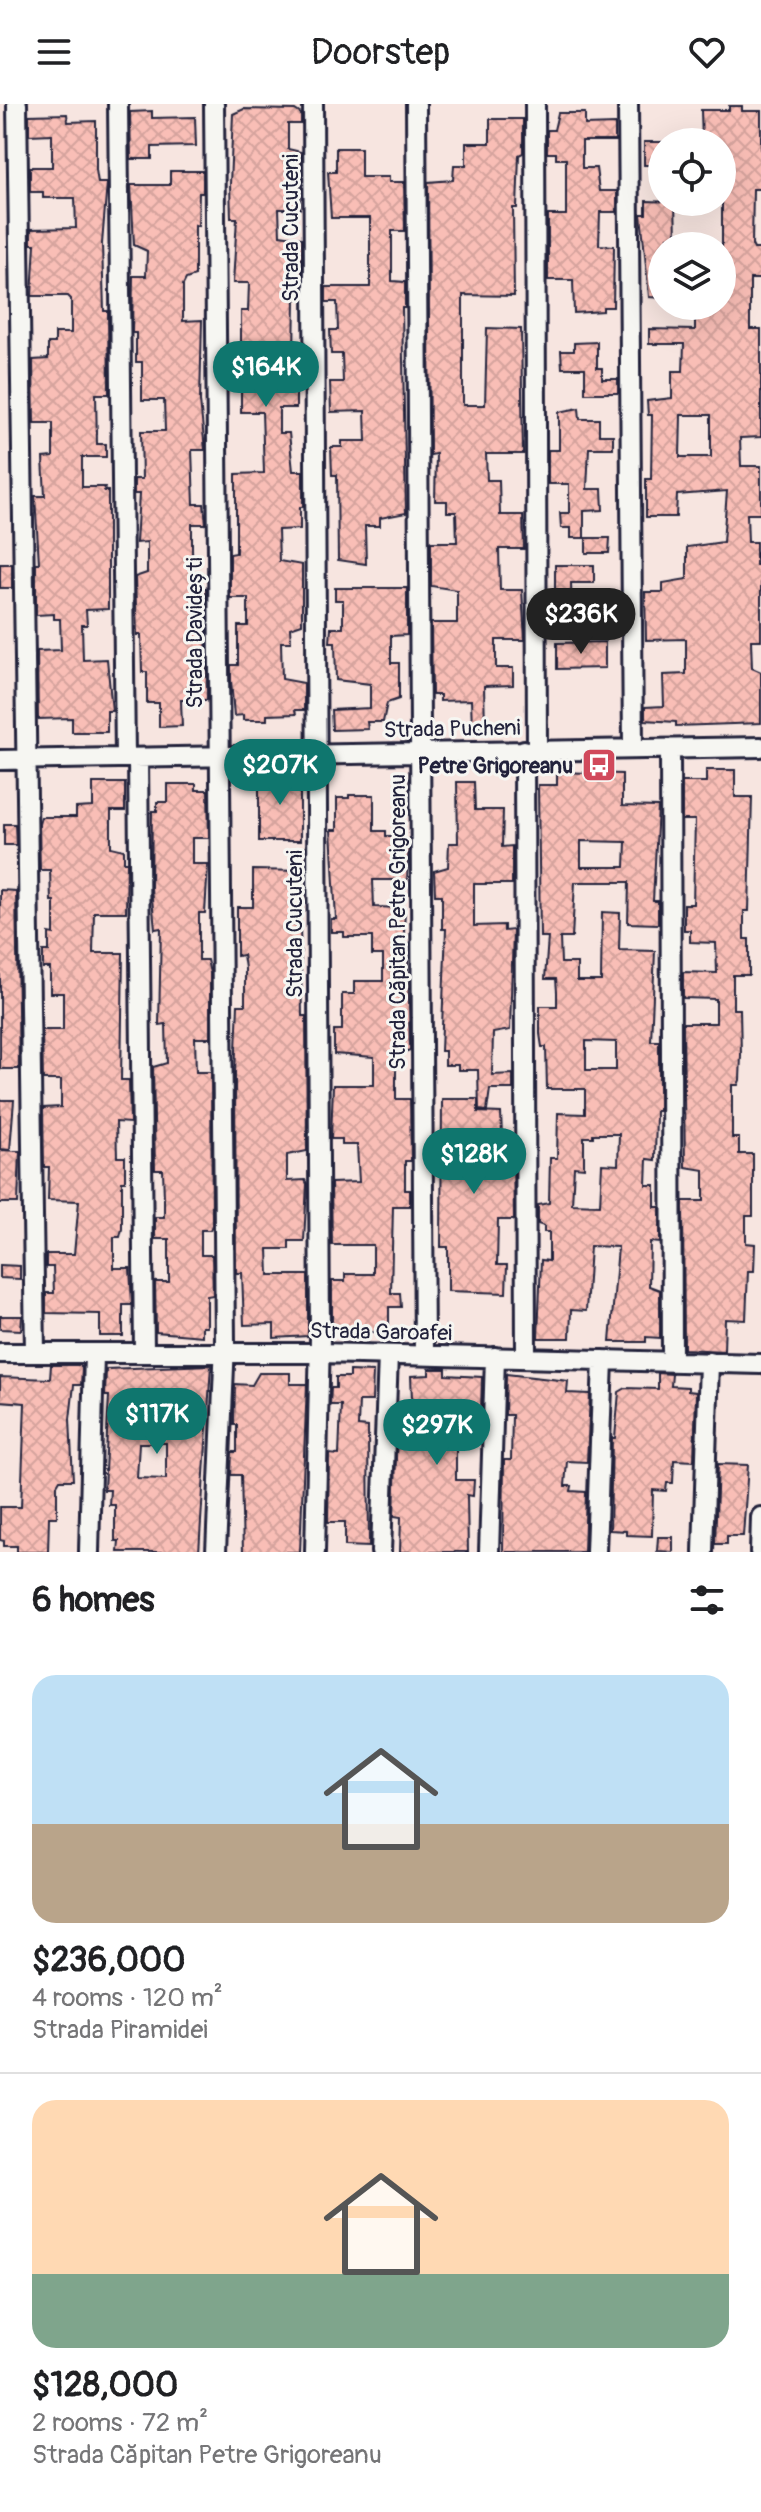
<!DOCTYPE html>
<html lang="en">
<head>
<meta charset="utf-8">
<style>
  body { margin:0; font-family:Pangolin,sans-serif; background:#f2f2f2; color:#202124; height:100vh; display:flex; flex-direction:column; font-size:30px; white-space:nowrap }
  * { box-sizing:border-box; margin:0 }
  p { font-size:26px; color:#757577 }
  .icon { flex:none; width:44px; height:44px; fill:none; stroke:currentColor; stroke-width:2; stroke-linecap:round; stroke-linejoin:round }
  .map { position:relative; height:1448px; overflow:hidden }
  .drawer { display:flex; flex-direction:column; background:#fff; flex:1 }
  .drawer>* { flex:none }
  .fabs { position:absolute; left:648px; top:24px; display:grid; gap:16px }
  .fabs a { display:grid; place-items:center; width:88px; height:88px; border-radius:50%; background:#fff; box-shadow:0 8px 32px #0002; font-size:40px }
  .price { position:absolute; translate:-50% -68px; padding:0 18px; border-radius:28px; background:#0f766e; color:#fff; font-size:26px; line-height:52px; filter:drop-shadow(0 2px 4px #0008) }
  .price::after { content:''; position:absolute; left:50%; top:48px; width:24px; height:18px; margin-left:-12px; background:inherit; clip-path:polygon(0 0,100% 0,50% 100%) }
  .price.on { background:#222; color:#fff }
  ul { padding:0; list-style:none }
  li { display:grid; align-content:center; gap:16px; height:424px; padding:0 32px }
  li+li { border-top:2px solid #e0e0e0 }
  li span { display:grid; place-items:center; height:248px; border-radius:24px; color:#555 }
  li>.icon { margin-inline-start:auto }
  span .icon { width:144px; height:144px; fill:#fffc; stroke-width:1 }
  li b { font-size:34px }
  h2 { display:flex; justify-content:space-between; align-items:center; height:96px; padding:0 32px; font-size:34px }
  header { display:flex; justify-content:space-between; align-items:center; height:104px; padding:0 32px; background:#fff; font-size:36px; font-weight:600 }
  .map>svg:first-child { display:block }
</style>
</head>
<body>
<header><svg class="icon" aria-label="menu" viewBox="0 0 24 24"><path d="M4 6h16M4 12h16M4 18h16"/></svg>Doorstep<svg class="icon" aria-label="heart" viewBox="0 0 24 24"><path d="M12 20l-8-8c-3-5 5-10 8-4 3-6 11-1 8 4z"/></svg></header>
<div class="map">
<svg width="761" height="1448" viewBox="0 0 761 1448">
  <defs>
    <pattern id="building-cross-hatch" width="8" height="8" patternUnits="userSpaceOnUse" patternTransform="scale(2)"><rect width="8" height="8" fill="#f9beb6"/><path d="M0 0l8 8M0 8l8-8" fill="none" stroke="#d5a39d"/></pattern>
  </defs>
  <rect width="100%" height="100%" fill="#f7e5e0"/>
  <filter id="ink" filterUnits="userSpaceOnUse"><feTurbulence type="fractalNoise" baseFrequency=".0125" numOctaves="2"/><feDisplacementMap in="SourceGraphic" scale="16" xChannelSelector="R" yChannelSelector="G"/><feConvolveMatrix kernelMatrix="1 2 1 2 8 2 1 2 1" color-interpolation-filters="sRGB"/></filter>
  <g filter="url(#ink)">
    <path fill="url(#building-cross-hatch)" stroke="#22223b" stroke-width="2" fill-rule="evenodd" d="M729,2H742V7H761V85H753L752,141L754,145H761V175H750V225H761V333L740,334L741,362H761V410H747L748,438H756V461H761V536H751L752,564L761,568V619L676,622V618L645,616V603L664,602L663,571L686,570V535L646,536L645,488H663V479L687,475V443L723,438L727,387L677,391L676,413H646V375H651L652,311H648L647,297L672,294V267H683L684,240H649V225L695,226V202H722V38H702L701,6H729ZM681,311H711V353H680Z
      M244,5L295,6L301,10V20H288V45L301,48L300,105H279L280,131L302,134V195H295L294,250H286L287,284H296V304H279V329H289L293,367H303V403H300V425L278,426L279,457L302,461V520L290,524L291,538H281L282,575L304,579V606H295L296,610L267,611V616H243V611L234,612L231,576V561H238V522H248V494H230V450L236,449V370L264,369L262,308H241V207H248L249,179H233L237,114H231L230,80L233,10Z
      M152,7V14L195,13L196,42L152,43V55H131L130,8Z
      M558,9H585V21L615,20V37H582V64H596L599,87H617V108H600L599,141L614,142L613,203H603V207L574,209L573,176H548V111H566V55H556V49H547V26H554Z
      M67,10L68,18L96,17V66L98,79H107L102,140L104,207H108V212L109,290H96L97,340H106V353H82V383H105L104,387H108V505L86,506L87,521H82L83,556L107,555L112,607H107V628H72V614L38,615L37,547L61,546L60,515H54V510L36,511V459H39L35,392H45L43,354L53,353V319H34L33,256L48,255V239H55V229H71V195L68,192H32L35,140H31V125L76,124L75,94H43V88H30V63H52V30L29,31V11Z
      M490,15H523V49L519,51L517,104H513L514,192L463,191V301H485L487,224L521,225L523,350H486L487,376H499L500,411H523L524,445H499L500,486H522L525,536H496V564H513V581L484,582L485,623H472L471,596L440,597V591H432L431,519H457V486L431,482V438H457L456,408H447V397H435L436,350L430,351L428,78L453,76L454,61H466V39H490Z
      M644,38H662V61H644Z
      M336,44H361V73H389V78H404L405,127H392V177L405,178V204H402L406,409L380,414V422H365L366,460L338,456L337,371H332L331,343H342V337H366L365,307L331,308L330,278H343L342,250H331L330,226H338L337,198H326V183H370V114H331L328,68H336Z
      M170,67H203V89H199L198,122L195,121V172L186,175L183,181V217L202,216L200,297L205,346H192L194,400H204L206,420H192V444L193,484H206L207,596H181L182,622L159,623V599H147V568H142L141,531H137L135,473L147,469V438L136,439L139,390H134V375H142L141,327H165L164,296H142V258H136V229H132L133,172H146L147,147L134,141L131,81H170Z
      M646,97L675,98L676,133H668L669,142H662V194L649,193L641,110H646Z
      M597,238V264H602V275H618V289H585V264H562L561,247H574V239Z
      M579,304L580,315H599V331H613V344H589L587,385H602L603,406L584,407V434H571V424H561L560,409H569V380H548V346H559V308Z
      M586,434H610L609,449H586Z
      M0,460H12V484H0Z
      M555,461H594V479H571L572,508H551L550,496H555Z
      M335,484H407V531L391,532V559H399V595L387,599L383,618H367L368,625L332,626L331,606L370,604V580L336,576L335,538H330L331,524H343V496H335Z
      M605,538V564L557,565V539Z
      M706,666H735V693H752L749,807H744V835H749V871H733V905H740L741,951L740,976L738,981H732V1034H739V1050H753V1112H746V1139L755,1140L754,1167H748L746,1216L725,1215L724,1247L684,1245L683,1097H704V1066L685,1063L683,919H716V895L683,894V868L717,869L716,839L690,838V826H684V800H693L695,716H682V678H706Z
      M557,668L622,670V702L658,703L653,797H658V820L628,819L629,778H575L572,834H560L561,859H577V877H601L602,808L620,809L619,846L655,847L651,937H659V1007H656L655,1056L647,1055L646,1081H655V1103H660V1139L650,1138L649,1182L660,1186V1234L646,1233V1238H610L618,1143L590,1142L586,1207L571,1206L570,1234H538L541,1156L549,1157V1128H544V1122L538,1120V1101L549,1099L550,1054H557L558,1009L585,1010V985H547L546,943H542L540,930V902H557V888L556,875H545L548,833H540L538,681H557ZM581,737L626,738L625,763H581ZM586,937L616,938V966H586ZM593,1030H619L618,1061L602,1060L600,1101L572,1100L574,1063L584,1064V1033H593Z
      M259,669H300V737H259Z
      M457,678H474L475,706H503L502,743L512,742V780H474V822L504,821V827L513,826L510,926L493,929L492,971L513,970V985H490L487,1007L479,1006L478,966H458V961H445V947H441L446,825H442V791H435L434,767L448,763L449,739H458Z
      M93,679H125V707H111V743L124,746V758H127L126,808H94L93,849H123L121,976H129L130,1019L116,1018L117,1053H125V1077H122V1125L120,1133H114V1164H130L132,1201H123V1232H100V1210L46,1209V1189H54L53,1163H46V1150H74L79,1097L48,1096L49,1063H44L43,1004L61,1003V976H43L42,926H63V889H50V864H43V847H49V829L54,830V797H51L50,766H40L39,720L41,713H76V704L93,703Z
      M168,680H196V686H208L209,734H192V760H208L205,809H199V856H207L210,869V934H195L196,968H211L212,1121L210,1126H201V1151H212L213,1191L207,1192V1223H202V1232L156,1228L155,1178H169V1135H155V1113H164V1094L163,1066H155L153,963L167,959L166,920L159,921L161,824L155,825L151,784L152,707H157V698H168Z
      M349,691H374V727H386V732H403V737H409L407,776H373L374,803L405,804L403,853H408L410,946L396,951V995H410L411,1057H405V1086H410V1102H393L391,1189H400L401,1203H389V1228H332V1177H345V1170H373V1141H332L331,1079L359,1078L357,1041H342V1035H331L333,981H374V953L334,950V926H342V890H354V877H383V851H372V833H344V828H331V815H336L331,726H337V694H349Z
      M4,720H15L16,741H4Z
      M253,766L303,767L302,789H291V821H300L302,912H306L307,1047L287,1051V1077L305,1076L307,1080L304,1137H289V1145H268L269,1171H308V1232L274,1234V1220L244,1221L242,1169H236L235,969L238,901H245V864L243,851L237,852V803H253Z
      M0,786L16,787L19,965H0Z
      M442,995H478V1008L501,1009L503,1053H513L514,1116H498L497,1161H507L506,1189L448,1187V1143H441Z
      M0,996H14L10,1046L0,1045Z
      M0,1046L20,1047L18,1099H0Z
      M0,1161L20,1162V1175L0,1174Z
      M0,1212H22L21,1226L0,1225Z
      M51,1261H80L82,1264L81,1281H74L70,1315L73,1376H60L57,1381V1413H49L48,1448H17V1442H4V1437L0,1436V1403H21L25,1299L0,1297V1273L50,1275Z
      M211,1261L199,1448H118L119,1437H115V1401H109L110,1386H104L109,1292H105L106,1265ZM139,1294L165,1295V1326L138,1325ZM139,1339H166V1375L137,1374Z
      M429,1265H446V1271L482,1273L480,1339H456V1376H474L473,1392L467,1391L468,1448H400L401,1413L394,1412L397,1325L444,1326L445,1295H412L411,1272L429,1271Z
      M350,1267L373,1268L372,1297H359L358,1322L368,1323L369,1443L345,1442V1418H328L329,1350L339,1351L341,1301H330L331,1284H336V1273H350Z
      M259,1269H290V1280H307L300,1448H243L241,1371H231L232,1348H237V1321H234L235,1280L252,1281Z
      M658,1269L672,1270L671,1282L688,1283V1287L696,1288L694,1357L674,1356L673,1379H667L666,1387L653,1386L652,1432L626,1431V1427L610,1426L612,1334H615L619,1288L626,1284L658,1285Z
      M506,1270L568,1277L567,1289L590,1290L587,1358L567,1357L565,1382H572L571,1387L586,1388L584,1448H503L504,1356H511L512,1311H505Z
      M718,1360L748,1361L743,1432H727V1440H715Z
      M658,1433H673V1448L657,1447Z"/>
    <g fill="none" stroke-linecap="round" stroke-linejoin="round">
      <g stroke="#22223b" stroke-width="24">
        <path id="minor" d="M17,0L35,1249
          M118,0L125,654
          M214,0L225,1239L216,1448
          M313,0L320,1234L315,1448
          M416,0L424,1251
          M535,0L537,646
          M628,0L633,645
          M670,645L672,1257
          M524,646L526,1254
          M138,654L144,1249
          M0,656L761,643
          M0,1249H320L761,1260
          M89,1448L94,1249
          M381,1448L388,1251
          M489,1448L495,1253
          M596,1448L603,1256
          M703,1448L709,1258
          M760,1448L761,1413"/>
      </g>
      <use href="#minor" stroke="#f6f6f2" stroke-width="18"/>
    </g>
  </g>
  <defs>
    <g id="bus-square" transform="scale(1.8)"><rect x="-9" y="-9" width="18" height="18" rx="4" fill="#d1495b" stroke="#f6f6f2"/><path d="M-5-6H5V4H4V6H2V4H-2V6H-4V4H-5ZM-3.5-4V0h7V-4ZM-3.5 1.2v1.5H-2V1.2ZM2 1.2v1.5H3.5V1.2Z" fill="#fff"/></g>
  </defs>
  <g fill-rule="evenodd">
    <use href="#bus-square" x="599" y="661"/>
  </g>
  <g text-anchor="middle" stroke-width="6" stroke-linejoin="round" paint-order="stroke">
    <g font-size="22" fill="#22223b" stroke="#f6f6f2">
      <text transform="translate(290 124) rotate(-90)" y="8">Strada Cucuteni</text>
      <text transform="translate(194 529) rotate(-90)" y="8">Strada Davidești</text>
      <text transform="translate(452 624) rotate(-1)" y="8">Strada Pucheni</text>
      <text transform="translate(397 818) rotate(-90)" y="8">Strada Căpitan Petre Grigoreanu</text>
      <text transform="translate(294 820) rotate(-90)" y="8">Strada Cucuteni</text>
      <text transform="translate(381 1227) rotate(1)" y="8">Strada Garoafei</text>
    </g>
    <g font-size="22" font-weight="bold" fill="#22223b" stroke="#f6f6f2" text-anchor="end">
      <text x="573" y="669">Petre Grigoreanu</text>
    </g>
  </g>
</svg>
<div class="fabs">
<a><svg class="icon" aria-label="locate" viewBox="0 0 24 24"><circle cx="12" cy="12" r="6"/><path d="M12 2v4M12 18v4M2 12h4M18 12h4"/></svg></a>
<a><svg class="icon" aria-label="layers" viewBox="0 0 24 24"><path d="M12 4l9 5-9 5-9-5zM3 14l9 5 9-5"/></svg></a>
</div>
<b class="price" style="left:266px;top:305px">$164K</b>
<b class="price on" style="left:581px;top:552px">$236K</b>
<b class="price" style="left:280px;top:703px">$207K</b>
<b class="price" style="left:474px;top:1092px">$128K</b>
<b class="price" style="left:157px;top:1352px">$117K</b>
<b class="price" style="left:437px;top:1363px">$297K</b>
</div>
<section class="drawer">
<h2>6 homes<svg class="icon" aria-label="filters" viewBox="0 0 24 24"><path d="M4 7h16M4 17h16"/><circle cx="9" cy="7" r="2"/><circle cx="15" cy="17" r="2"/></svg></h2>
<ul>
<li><span style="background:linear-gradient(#bfe0f5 60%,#b9a48a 0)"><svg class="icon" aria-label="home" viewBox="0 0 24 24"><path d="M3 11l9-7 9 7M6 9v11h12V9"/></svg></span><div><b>$236,000</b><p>4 rooms · 120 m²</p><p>Strada Piramidei</p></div></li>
<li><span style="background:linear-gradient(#ffd9b3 70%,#7fa58c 0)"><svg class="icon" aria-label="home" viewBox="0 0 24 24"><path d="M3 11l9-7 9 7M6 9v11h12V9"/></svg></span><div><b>$128,000</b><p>2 rooms · 72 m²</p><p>Strada Căpitan Petre Grigoreanu</p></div></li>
</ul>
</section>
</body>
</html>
